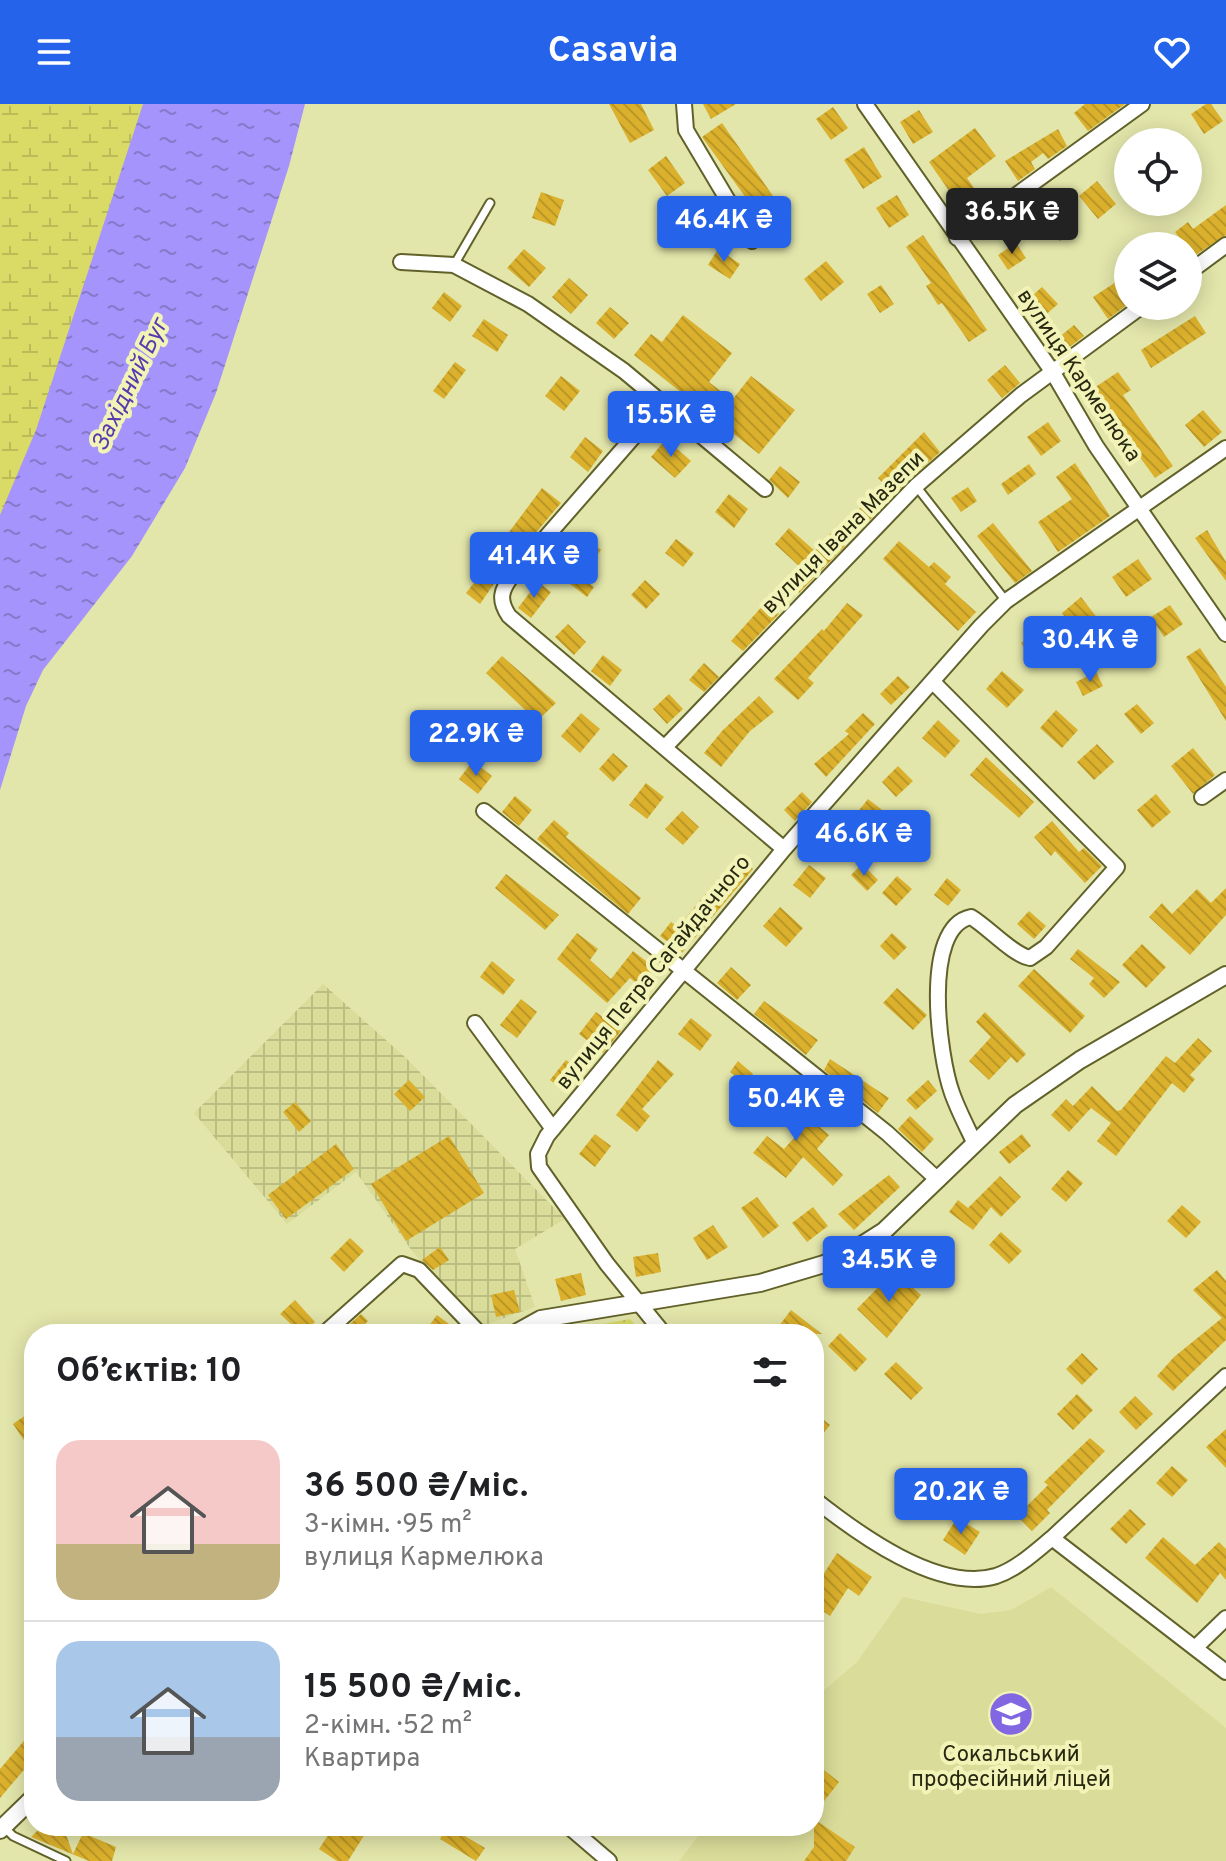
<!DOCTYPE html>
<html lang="uk">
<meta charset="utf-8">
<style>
:root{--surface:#fff;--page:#f6f6f6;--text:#202124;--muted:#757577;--line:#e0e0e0;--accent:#2563eb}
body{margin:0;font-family:Overpass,sans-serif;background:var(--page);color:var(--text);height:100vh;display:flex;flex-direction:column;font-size:30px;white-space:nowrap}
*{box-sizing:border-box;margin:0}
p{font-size:26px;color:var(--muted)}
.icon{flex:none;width:44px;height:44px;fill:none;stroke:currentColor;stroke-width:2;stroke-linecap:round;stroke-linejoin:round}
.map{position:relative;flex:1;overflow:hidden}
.side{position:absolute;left:24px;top:1220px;width:800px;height:512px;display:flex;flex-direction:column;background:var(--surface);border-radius:32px;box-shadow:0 4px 20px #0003}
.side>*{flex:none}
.controls{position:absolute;left:1114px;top:24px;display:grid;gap:16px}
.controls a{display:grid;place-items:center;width:88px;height:88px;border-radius:50%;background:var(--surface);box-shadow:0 4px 20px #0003;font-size:40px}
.price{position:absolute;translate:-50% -68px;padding:0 18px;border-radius:8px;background:var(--accent);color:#fff;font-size:26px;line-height:52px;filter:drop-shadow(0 2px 4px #0008)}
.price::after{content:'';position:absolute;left:50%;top:48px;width:24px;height:18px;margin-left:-12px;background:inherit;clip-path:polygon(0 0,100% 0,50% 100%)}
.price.on{background:#222;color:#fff}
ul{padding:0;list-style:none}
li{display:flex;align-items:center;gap:24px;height:200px;padding:0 32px}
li+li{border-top:2px solid var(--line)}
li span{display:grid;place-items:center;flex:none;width:224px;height:160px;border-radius:24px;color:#555}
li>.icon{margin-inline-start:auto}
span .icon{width:96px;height:96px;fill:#fffc;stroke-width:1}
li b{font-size:34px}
h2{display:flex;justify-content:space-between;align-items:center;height:96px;padding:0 32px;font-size:34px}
header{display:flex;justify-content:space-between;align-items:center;height:104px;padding:0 32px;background:var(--accent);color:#fff;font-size:36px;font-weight:700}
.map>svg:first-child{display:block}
.built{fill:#dadc99}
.industrial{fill:url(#industrial-grid)}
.forest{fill:url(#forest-crowns)}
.wetland{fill:url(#wetland-marsh)}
.water{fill:url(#water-ripples)}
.building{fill:url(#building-back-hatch)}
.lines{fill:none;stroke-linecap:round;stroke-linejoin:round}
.service-casing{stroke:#61612a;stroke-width:11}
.minor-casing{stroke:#61612a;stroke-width:18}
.tertiary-casing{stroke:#61612a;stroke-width:20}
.service{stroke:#fff;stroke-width:7}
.minor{stroke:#fff;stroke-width:14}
.tertiary{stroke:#fff;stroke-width:16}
.labels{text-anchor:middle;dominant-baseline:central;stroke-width:8;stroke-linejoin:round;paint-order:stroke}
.street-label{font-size:22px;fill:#272811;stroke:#f1f3b7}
.poi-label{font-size:22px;fill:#272811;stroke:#f1f3b7}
.water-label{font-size:24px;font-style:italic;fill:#5839ae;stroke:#f1f3b7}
</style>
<header><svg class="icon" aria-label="menu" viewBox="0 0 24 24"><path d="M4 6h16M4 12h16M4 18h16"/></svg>Casavia<svg class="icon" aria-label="heart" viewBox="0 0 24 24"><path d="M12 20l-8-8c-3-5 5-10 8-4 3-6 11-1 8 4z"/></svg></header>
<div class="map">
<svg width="1226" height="1757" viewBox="0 0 1226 1757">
<defs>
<pattern id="industrial-grid" width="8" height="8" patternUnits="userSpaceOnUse" patternTransform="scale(2)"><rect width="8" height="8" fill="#dadc99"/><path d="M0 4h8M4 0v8" fill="none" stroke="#bbbd83"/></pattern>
<pattern id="forest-crowns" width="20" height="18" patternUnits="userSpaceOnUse" patternTransform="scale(2)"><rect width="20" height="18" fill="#dadb67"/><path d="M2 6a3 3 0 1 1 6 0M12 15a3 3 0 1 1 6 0" fill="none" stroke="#bbbc58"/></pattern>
<pattern id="wetland-marsh" width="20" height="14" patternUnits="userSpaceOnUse" patternTransform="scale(2)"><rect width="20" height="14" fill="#dadb67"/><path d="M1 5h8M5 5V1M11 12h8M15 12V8" fill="none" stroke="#bbbc58"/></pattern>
<pattern id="water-ripples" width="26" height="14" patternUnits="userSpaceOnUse" patternTransform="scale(2)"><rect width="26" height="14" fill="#a594fb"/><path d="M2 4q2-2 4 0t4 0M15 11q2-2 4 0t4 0" fill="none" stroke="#8679ca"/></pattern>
<pattern id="building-back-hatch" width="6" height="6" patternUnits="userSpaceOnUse" patternTransform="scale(2)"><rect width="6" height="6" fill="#dab02c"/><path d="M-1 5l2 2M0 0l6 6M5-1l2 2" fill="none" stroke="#bb9726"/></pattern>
</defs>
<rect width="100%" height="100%" fill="#e3e6aa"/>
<path class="built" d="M1051,1483L1226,1624V1757H679L706,1722H814V1595L857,1558L903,1493L981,1510L1011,1506Z"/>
<path class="industrial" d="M323,880L405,953L565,1115L515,1145L535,1203L480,1223L412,1147L356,1068L287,1120L194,1009Z"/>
<path class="forest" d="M630,1215L643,1230H548Z"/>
<path class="wetland" d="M0,0H204L0,491Z"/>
<path class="water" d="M143,0H305L289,62L216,289L185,364L132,452L43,566L26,602L0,686V411L36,326Z"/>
<path class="building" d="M609,0H641L654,26L630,39Z
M703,0H736L711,15Z
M1085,0H1125L1088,27L1074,9Z
M1206,0H1211L1223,17L1204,30L1191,10Z
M833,3L848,24L831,36L816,15Z
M919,6L933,28L913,40L900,18Z
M722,19L778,99L759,112L702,33Z
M975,24L996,52L967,74L986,101L968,114L929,58Z
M1058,25L1067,42L1048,55L1043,49L1031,58L1035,65L1018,77L1005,57Z
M864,43L882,73L863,85L844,56Z
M666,52L685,79L667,92L648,66Z
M1097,77L1116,100L1098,115L1079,92Z
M541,88L564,96L555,122L532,114Z
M897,91L909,111L889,124L876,104Z
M674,98L693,107L688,119L669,110Z
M1226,101V131L1194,152L1175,128L1188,118L1193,125Z
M1062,104L1077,125L1060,137L1045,116Z
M923,131L987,226L969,238L942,199L938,201L926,182L931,179L906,143Z
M1016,139L1026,154L1008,166L998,151Z
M524,145L546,164L529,183L507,164Z
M718,145L740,160L730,175L708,161Z
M826,157L844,178L821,197L804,175Z
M569,174L588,191L571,210L552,193Z
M1116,178L1128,200L1108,215L1093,193Z
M881,181L894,200L880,209L867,190Z
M1042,183L1058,200L1042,214L1026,197Z
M444,188L462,202L450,218L432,204Z
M610,203L629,219L614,235L596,219Z
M683,211L732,249L709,278L732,296L751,272L795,306L759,350L634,251L651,230L662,238Z
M1195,212L1206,229L1151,264L1141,246Z
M484,215L508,231L497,248L472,232Z
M1074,221L1084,232L1067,245L1058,234Z
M455,258L466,266L444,295L433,287Z
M1005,261L1020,279L1002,294L987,276Z
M1118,268L1131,286L1123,291L1173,362L1155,374L1091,286Z
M561,272L580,287L564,307L545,292Z
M1203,306L1222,328L1204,343L1185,321Z
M1048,318L1061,337L1041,352L1027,333Z
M924,328L940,348L894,390L878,374Z
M585,333L603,347L588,368L570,353Z
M666,335L691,357L675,374L651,353Z
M1075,359L1110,412L1058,448L1038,418L1072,395L1056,373Z
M1029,360L1036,370L1008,391L1001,380Z
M780,362L800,378L788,394L769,376Z
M968,383L977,397L961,408L951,394Z
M542,384L561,399L517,451L501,439Z
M729,390L748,405L734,424L715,408Z
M866,397L878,407L863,423L852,413Z
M993,419L1032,467L1015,479L977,432Z
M789,424L815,447L831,429L845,442L799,489L786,478L800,463L775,440Z
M1207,426L1226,458V477L1195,434Z
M584,433L601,446L584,468L567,455Z
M676,435L694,449L683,463L665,449Z
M899,437L929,463L934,458L941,464L951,473L945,480L976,508L958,527L883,455Z
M1138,455L1152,475L1126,493L1112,473Z
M488,461L500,471L480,500L466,489Z
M578,470L594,483L587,493L570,480Z
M645,476L660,490L646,505L631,491Z
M538,478L551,488L531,514L518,504Z
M1081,493L1098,515L1078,530L1062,509Z
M766,498L779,510L743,547L731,537Z
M847,499L863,511L808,574L814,579L798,596L774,575L822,525L824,527Z
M1170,501L1183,520L1164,533L1151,513Z
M568,520L586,538L574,551L555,533Z
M1042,524L1051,537L1031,552L1021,539Z
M1200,544L1226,583V617L1186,553Z
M603,551L622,566L610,582L591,567Z
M502,552L556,599L537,617L486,569Z
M704,559L719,573L704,588L689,576Z
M1002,567L1024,586L1007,604L986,585Z
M1096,568L1103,582L1083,592L1076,578Z
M898,572L910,583L891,601L880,590Z
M669,590L683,605L667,620L653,605Z
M759,592L774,608L750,627L721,663L704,649L722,627Z
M1137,600L1154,619L1141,630L1124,610Z
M1056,606L1078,626L1062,644L1040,624Z
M581,609L600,625L580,649L561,632Z
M863,609L875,620L826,673L814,660L849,630L845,627Z
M938,616L960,637L945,654L922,634Z
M1097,640L1114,658L1094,676L1077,658Z
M1193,644L1215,671L1193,690L1171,662Z
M613,649L628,662L613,678L599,665Z
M986,653L1034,698L1019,714L970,671Z
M473,657L492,672L478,690L459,675Z
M898,662L913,677L896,693L882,678Z
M646,679L664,693L647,715L629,701Z
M802,688L812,698L795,717L784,706Z
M1156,690L1171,708L1152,724L1137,706Z
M515,692L532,706L519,722L502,708Z
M868,695L886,709L871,728L853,714Z
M682,707L699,723L683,741L665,725Z
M554,716L569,729L566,733L641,794L628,810L537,735Z
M1052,717L1079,748L1084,744L1102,762L1085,779L1055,747L1051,752L1034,733Z
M737,753L753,765L682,849L660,832L671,818L678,823Z
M862,760L878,776L867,787L851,771Z
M809,761L826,774L810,794L793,781Z
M506,770L559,811L545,826L495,784Z
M897,772L912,785L896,802L882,789Z
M947,774L961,786L948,802L934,791Z
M1226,784V811L1190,851L1149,813L1162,799L1172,810L1197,785L1211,799Z
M780,803L803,824L786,843L763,822Z
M1029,807L1046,822L1034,835L1017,820Z
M577,829L598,845L590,856L611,875L633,847L655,864L641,883L630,874L607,899L557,855Z
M892,829L907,843L894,856L880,842Z
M1142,840L1166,863L1146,884L1122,861Z
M1078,845L1120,878L1104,894L1089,880L1094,874L1070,855Z
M492,857L515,876L503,891L480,873Z
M731,863L751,881L737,896L717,879Z
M1034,865L1085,912L1070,929L1018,882Z
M897,884L927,911L913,926L883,899Z
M521,895L537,908L517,934L500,921Z
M764,897L818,936L806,951L754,910Z
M596,908L621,927L603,949L579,930Z
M985,908L1026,950L1017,959L1011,953L989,976L969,957L991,933L976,918Z
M691,914L712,931L700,947L678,930Z
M1198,934L1212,947L1190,971L1195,975L1184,989L1172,979L1116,1052L1097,1037L1111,1019L1091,1004L1069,1028L1051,1011L1066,995L1073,1002L1092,982L1117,1007L1121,1006L1166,952L1175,959Z
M830,955L889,994L878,1009L824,966Z
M566,956L582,968L566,988L550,976Z
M658,956L674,970L642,1005L650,1012L637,1028L616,1011Z
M738,957L753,970L745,980L730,968Z
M409,976L425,993L410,1007L394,990Z
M928,976L937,987L916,1006L906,996Z
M773,984L829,1031L817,1045L843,1071L833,1082L803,1053L786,1074L753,1049L767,1032L784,1045L801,1026L763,997Z
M295,998L311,1017L299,1028L283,1008Z
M910,1012L934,1035L922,1048L898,1025Z
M595,1030L611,1042L595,1063L579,1050Z
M1022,1030L1031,1042L1009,1060L999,1048Z
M449,1032L484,1089L406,1137L371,1080Z
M336,1040L354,1065L286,1115L268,1091Z
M1068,1066L1083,1079L1066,1098L1051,1085Z
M889,1071L900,1083L854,1126L838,1110Z
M1000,1072L1021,1093L1001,1113L991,1103L973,1126L949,1108L958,1096L968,1104Z
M757,1093L779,1122L763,1134L741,1104Z
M1182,1101L1201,1118L1186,1134L1167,1117Z
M813,1103L828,1122L807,1138L792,1119Z
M713,1121L728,1143L707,1156L693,1134Z
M1001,1128L1022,1147L1009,1160L989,1141Z
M350,1134L364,1147L344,1168L330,1154Z
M440,1143L449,1156L433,1166L422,1156Z
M658,1149L661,1168L636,1173L633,1153Z
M1217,1166L1226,1177V1236L1173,1287L1157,1272L1174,1253L1222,1214L1193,1186Z
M894,1167L921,1191L887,1234L857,1205Z
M581,1169L586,1191L561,1197L555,1175Z
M514,1186L520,1208L496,1213L491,1191Z
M295,1196L315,1218L302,1230L280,1210Z
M791,1206L822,1230H773Z
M361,1210L368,1217L355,1230H339Z
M437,1211L453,1223L448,1230H423Z
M840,1229L867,1255L855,1268L828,1242Z
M1082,1249L1098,1265L1082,1281L1066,1265Z
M896,1258L923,1284L911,1296L884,1270Z
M1077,1290L1093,1306L1073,1326L1057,1310Z
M1135,1292L1153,1310L1136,1326L1119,1308Z
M814,1308L830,1321L814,1341Z
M26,1311L34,1323V1351L13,1320Z
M1226,1325V1364L1206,1343Z
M1090,1334L1105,1347L1047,1406L1050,1409L1032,1427L1017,1412L1048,1381L1044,1378Z
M1172,1362L1188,1376L1172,1393L1156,1379Z
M1130,1405L1146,1420L1126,1440L1110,1425Z
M957,1414L980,1428L965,1451L943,1436Z
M1163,1433L1195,1461L1219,1438L1226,1445V1476L1220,1469L1197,1499L1145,1454Z
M837,1449L872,1473L859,1492L848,1484L830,1512L814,1501V1485Z
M34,1625V1654L0,1694V1665Z
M814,1658L839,1678L814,1710Z
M814,1715L855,1743L846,1757H804L814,1743Z
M42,1722H63L73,1750L83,1729L116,1743L112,1757H89L31,1733Z
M334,1722H370L348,1757H337L319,1745Z
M448,1722L485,1744L476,1757L440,1735Z"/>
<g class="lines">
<g class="service-casing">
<path id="service" d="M454,161L490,99
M916,382L1006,497
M4,1723L13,1732L66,1757"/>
</g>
<g class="minor-casing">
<path id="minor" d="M684,0L686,26L752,137
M865,0L1052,267L1096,342L1226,530
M957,134L1142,0
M401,158L454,161L528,200L624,267L765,385
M1188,169L1226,141
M664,298L512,472C501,486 498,496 509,512L784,745
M934,579L1117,763L1046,843L1030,854C1013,851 988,823 971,813C921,823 939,953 952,989C958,1006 967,1023 975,1040
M665,643L916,382L1021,291L1142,202
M1202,693L1226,676
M484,707L887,1029L938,1076
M475,919L553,1025
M326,1228L402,1160L419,1166L480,1230
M664,1230L607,1160L539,1063L538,1050L547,1032L784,745L981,522L1006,497L1226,344
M814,1395C857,1429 938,1489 996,1472C1017,1465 1035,1448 1052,1434L1226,1272
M1052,1434L1226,1568
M1196,1543L1226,1514
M568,1722L609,1757"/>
</g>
<g class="tertiary-casing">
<path id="tertiary" d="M514,1230L541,1215L760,1179L824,1160L854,1146L884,1127L1015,1001L1080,956L1226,871
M0,1726L34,1693"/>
</g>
<use href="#service" class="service"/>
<use href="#minor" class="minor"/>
<use href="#tertiary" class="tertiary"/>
</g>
<defs>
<g id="school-disc" transform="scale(2.3)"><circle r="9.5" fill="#8167e2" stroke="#f1f3b7"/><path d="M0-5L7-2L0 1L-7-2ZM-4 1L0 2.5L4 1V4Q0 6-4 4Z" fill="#fff"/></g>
</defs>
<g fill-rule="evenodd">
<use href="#school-disc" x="1011" y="1610"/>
</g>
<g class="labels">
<g class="street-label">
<text transform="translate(1078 272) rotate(56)">вулиця Кармелюка</text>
<text transform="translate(844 429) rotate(-45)">вулиця Івана Мазепи</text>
<text transform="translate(654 869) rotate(-51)">вулиця Петра Сагайдачного</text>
</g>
<g class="poi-label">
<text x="1011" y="1651">Сокальський<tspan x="1011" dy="25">професійний ліцей</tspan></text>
</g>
<g class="water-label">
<text transform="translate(131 281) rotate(-64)">Західний Буг</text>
</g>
</g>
</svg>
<div class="controls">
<a><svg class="icon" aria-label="locate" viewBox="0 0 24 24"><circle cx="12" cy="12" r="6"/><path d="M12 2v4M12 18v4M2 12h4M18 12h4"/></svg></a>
<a><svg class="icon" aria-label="layers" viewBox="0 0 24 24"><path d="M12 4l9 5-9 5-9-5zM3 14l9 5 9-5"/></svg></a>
</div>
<b class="price on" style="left:1012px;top:152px">36.5K ₴</b>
<b class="price" style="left:724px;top:160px">46.4K ₴</b>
<b class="price" style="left:671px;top:355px">15.5K ₴</b>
<b class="price" style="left:534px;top:496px">41.4K ₴</b>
<b class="price" style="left:1090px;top:580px">30.4K ₴</b>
<b class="price" style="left:476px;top:674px">22.9K ₴</b>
<b class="price" style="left:864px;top:774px">46.6K ₴</b>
<b class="price" style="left:796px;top:1039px">50.4K ₴</b>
<b class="price" style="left:889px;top:1200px">34.5K ₴</b>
<b class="price" style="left:961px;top:1432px">20.2K ₴</b>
<section class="side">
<h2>Об’єктів: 10<svg class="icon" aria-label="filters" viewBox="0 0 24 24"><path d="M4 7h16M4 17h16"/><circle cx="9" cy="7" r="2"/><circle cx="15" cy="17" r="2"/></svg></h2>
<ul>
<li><span style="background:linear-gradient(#f6c9c9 65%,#c2b280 0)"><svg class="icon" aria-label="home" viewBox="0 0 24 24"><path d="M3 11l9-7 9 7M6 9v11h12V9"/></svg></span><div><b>36 500 ₴/міс.</b><p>3-кімн. · 95 m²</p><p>вулиця Кармелюка</p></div></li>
<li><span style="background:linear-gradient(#a9c7e8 60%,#9aa5b1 0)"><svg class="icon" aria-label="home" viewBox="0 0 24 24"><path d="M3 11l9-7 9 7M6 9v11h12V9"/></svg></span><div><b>15 500 ₴/міс.</b><p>2-кімн. · 52 m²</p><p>Квартира</p></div></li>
</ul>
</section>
</div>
